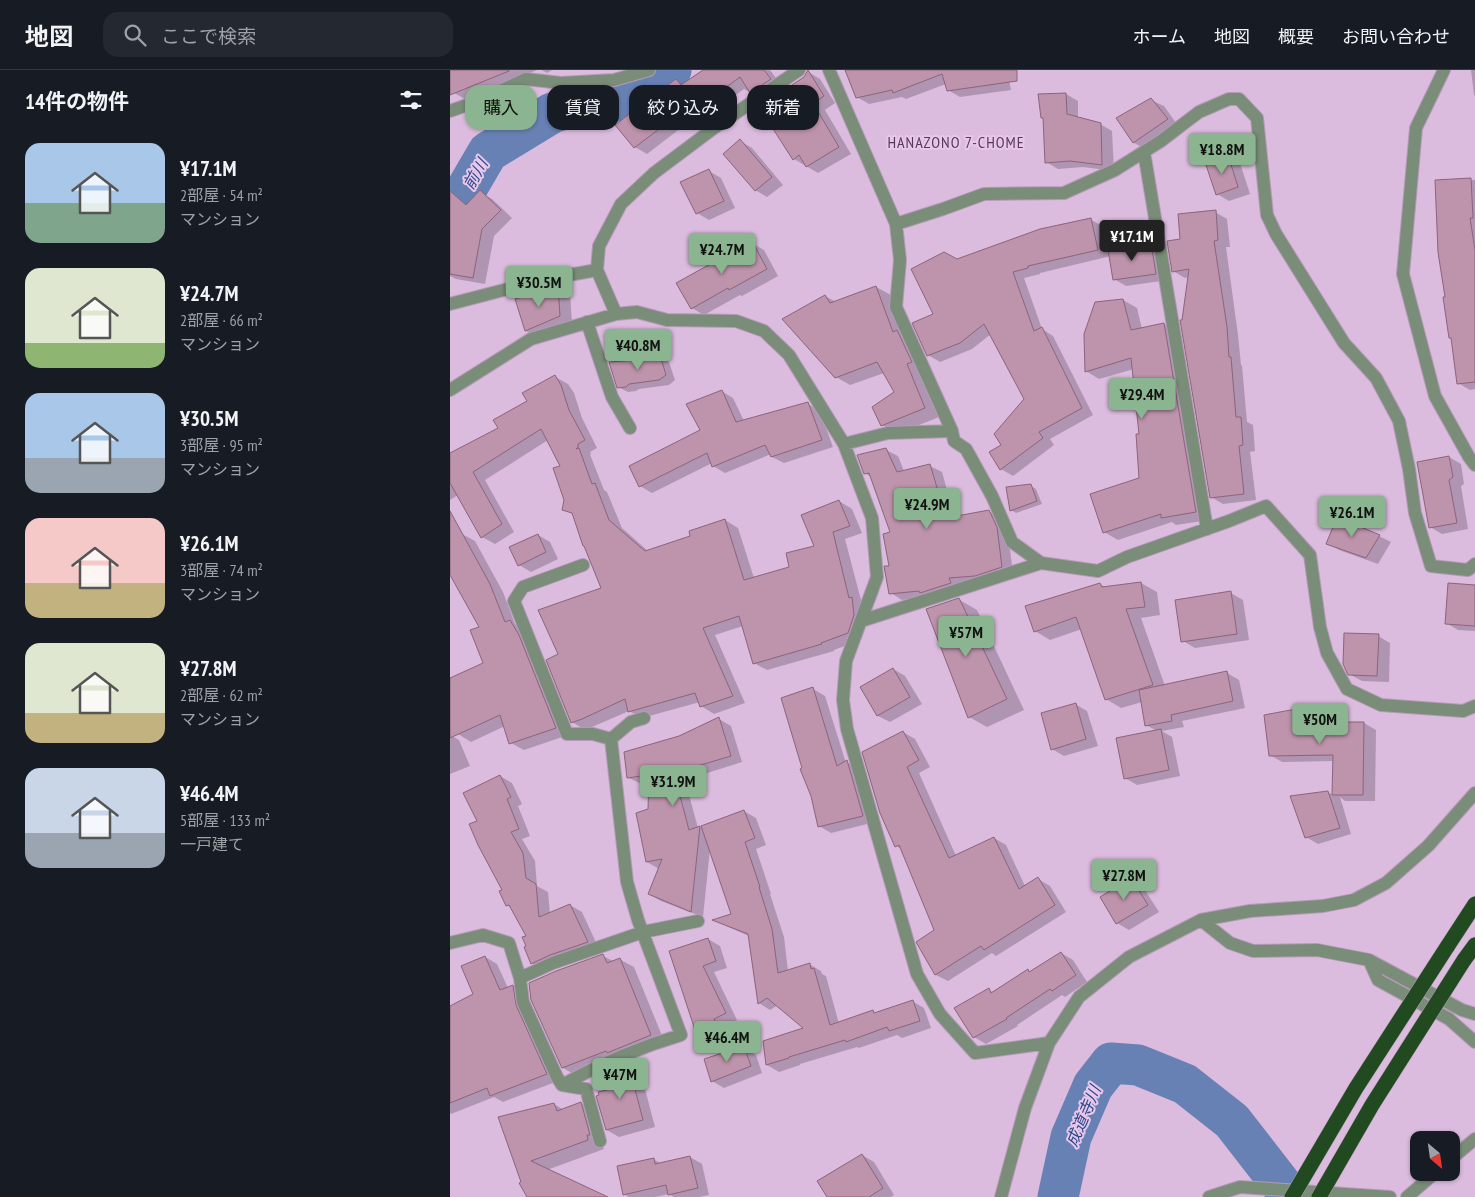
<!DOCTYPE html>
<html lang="ja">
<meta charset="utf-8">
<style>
:root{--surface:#171b24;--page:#242831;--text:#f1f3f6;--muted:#9ea1a6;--line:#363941;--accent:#8bb590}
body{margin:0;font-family:"PT Sans Narrow","Noto Sans JP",sans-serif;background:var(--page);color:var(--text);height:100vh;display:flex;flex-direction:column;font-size:19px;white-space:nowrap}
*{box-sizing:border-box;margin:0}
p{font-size:16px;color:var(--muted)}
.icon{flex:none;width:28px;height:28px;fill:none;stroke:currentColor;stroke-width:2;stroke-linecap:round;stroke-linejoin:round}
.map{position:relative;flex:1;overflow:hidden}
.details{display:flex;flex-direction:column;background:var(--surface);width:450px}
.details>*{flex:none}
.hud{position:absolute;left:15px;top:15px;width:475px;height:45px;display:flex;gap:10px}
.needle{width:32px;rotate:151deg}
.buttons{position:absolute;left:960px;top:1061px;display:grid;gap:10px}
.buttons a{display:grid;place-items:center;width:50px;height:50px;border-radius:10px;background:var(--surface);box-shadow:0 1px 4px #0004;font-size:25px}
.price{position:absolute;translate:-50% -42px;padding:0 11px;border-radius:5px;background:var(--accent);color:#111;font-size:16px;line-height:32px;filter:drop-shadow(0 1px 2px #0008)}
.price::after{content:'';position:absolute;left:50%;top:30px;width:15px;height:11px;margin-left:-8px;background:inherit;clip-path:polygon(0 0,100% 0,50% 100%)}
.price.selected{background:#222;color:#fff}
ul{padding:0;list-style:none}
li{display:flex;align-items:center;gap:15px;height:125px;padding:0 25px}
li span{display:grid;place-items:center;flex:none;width:140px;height:100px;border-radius:15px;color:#555}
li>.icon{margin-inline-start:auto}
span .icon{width:60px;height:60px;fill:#fffc;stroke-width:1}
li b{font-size:21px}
h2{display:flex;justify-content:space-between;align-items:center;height:60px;padding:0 25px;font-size:21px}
.chip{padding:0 18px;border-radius:15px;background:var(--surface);box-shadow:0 1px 4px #0004;font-size:18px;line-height:45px}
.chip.selected{background:var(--accent);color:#111}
header{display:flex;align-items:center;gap:30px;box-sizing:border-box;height:70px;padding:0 25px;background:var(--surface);border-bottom:1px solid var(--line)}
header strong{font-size:24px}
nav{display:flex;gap:28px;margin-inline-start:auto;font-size:18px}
.search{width:350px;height:45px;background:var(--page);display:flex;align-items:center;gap:12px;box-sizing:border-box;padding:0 18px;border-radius:15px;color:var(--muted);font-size:19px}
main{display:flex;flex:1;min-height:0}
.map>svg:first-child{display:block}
.shadow{fill:#0003}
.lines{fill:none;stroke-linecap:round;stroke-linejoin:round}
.river{stroke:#6781b4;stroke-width:41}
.building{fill:#be93ac;stroke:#8c647c}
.street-casing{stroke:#b59ab8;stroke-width:14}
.highway-casing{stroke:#b59ab8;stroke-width:16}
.street{stroke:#7a8d78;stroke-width:12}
.highway{stroke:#214a20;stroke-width:15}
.highway-bridge-casing{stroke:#b59ab8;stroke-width:16;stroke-linecap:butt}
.highway-bridge{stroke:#214a20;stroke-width:15}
.labels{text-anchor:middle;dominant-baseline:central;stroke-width:4;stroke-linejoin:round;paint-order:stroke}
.neighbourhood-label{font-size:16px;letter-spacing:1px;fill:#553a58;stroke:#e8c7eb}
.water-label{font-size:16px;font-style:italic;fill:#2b498a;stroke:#e8c7eb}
</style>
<header>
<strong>地図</strong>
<div class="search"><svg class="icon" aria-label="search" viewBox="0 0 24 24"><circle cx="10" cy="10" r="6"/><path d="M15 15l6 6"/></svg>ここで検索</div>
<nav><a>ホーム</a><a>地図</a><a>概要</a><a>お問い合わせ</a></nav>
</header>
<main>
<section class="details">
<h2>14件の物件<svg class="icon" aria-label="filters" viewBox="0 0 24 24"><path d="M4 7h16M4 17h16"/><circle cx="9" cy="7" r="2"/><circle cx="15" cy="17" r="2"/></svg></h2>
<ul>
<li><span style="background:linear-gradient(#a9c7e8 60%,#7fa58c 0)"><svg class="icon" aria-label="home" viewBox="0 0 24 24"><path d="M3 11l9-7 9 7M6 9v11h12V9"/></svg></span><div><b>¥17.1M</b><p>2部屋 · 54 m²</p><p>マンション</p></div></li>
<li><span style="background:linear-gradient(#dfe7d0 75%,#8fb573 0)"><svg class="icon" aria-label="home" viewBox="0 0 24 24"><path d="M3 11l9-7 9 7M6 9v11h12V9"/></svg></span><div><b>¥24.7M</b><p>2部屋 · 66 m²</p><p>マンション</p></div></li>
<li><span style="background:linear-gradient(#a9c7e8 65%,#9aa5b1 0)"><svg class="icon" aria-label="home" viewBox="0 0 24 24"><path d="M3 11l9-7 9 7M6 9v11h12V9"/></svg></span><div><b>¥30.5M</b><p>3部屋 · 95 m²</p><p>マンション</p></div></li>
<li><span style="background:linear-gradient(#f6c9c9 65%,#c2b280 0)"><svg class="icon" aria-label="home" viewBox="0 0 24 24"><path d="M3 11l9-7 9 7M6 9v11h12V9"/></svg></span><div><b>¥26.1M</b><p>3部屋 · 74 m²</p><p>マンション</p></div></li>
<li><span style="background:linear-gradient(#dfe7d0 70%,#c2b280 0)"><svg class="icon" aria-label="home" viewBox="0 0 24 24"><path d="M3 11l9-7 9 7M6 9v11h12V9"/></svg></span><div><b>¥27.8M</b><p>2部屋 · 62 m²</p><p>マンション</p></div></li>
<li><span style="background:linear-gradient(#c9d6e8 65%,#9aa5b1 0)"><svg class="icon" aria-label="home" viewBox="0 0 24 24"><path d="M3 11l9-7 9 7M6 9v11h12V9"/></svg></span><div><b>¥46.4M</b><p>5部屋 · 133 m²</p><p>一戸建て</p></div></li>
</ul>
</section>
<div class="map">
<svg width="1025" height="1127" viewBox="0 0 1025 1127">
<rect width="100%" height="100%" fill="#dbbbde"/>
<path class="shadow" d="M0,0H87L15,29L4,23L0,25Z
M92,0H102L97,3Z
M254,0H320L332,16L313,29L294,19L268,38L262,34L248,45L240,40L244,48L197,84L185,77L226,10L234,15Z
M396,0H557L561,20L510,27L498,20L496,14L456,29L452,27L419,34L407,27Z
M1021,0H1025V26L1024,25Z
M358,2L370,9L385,33L375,40L401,84L368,103L344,89L354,8Z
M616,24L628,31V48L650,54L662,61L664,101L633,97L608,99L596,92Z
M701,30L714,36L729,57L696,79L684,73Z
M290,71L302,78L333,115L317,127L305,120Z
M778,86L790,93L800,124L779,131L767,124Z
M259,101L271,108L285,138L259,150L247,143Z
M1025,110V319L1020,320L1008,313L996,228L986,111Z
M0,118L18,135L30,122L42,129L62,148L44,166L35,214L6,209L0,206Z
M765,142L777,149L780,177H776L788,265L791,295L792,296L797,352L803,355L805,381L800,382L806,430L773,434L761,427L733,251L739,207L735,208L723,201L732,170Z
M640,149L652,156L658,181L701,175L713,182L718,210L676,216L664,209L661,186L590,203V204L574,208L592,259L603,266L643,345L600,369L604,375L563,406L551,399L553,375L576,329L541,264L522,279L490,292L478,285L485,244L507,191Z
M302,173L314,180L328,206L292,226L290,225L254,245L242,238Z
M108,217L120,224L122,252L88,268L76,261L66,230Z
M426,217L441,225L455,265L489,347L447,364L432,355L446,322L434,303L400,315L386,307L375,226L386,232Z
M673,230L687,238L692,259L714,254L728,262L759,450L726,455L722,452L668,470L654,462L690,409V365L684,299L649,309L636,301Z
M210,287L219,292L225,310L219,315L189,319L186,321L178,322L168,317Z
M105,307L118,314L124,323L132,348L147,378L140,382L141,384L140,385L141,387L154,420L157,422L172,458L198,481L242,467L275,450L288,458L304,508L341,498L365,477L389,431L402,439L412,463L395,469L417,553L411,570L384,580V581L317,600L304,593L293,556L265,565L295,633L264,644L251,636L250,632L192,648L179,641L135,660L122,652L110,585L153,518L124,445L113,439L116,430L112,396L98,370L35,410L64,462L45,474L32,467L8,425L0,430V384L49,359Z
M271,321L283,328L294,351L358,334L370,341L383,377L334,393L322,387L321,384L275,403L263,396L262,393L202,423L190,416L251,361Z
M436,380L448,386L454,401L480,396L492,402L505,448L539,441L551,448L558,464L563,503L480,527L452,530L441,523L442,463L421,407L415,403Z
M999,387L1011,394L1014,414L1011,416L1018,459L992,464L980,457Z
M581,416L586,419L592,434L566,443L561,440Z
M12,464L25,471L53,522L65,554L73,559L118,665L74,680L61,673L55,656L21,672L8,664L0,646V618L34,594L31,558L0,503V471Z
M88,465L100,472L108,489L81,502L69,495Z
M929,466L941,472L928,494L889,480L877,473Z
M691,513L707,522L710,545L691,548L715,616L777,603L789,610L795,638L732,651L734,657L712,661L722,667L730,706L687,715L675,708L707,661L696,655L692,632L671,638L656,629L632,559L600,570L585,561L650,514L656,518Z
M1025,516V561L1008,560L996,553Z
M781,523L793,530L799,570L745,578L733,571Z
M508,529L527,540L574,640L537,657L519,647Z
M928,566L940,573L939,612L912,611L899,604Z
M443,599L455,606L472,634L440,652L428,646L412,617Z
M363,619L375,626L396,693L397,692L409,699L425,752L381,763L369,756Z
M625,634L637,641L648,676L614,686L602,679Z
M862,638L874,645L875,653H914L926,660L925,731H895L890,727L901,764L868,774L856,767L878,722L883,725L884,691L832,692L820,685Z
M269,649L281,656L292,692L235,710L248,758L250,757L253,759L294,741L306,748L316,775L306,779L321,824H320L334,867L338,901L359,894L371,901L372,904L376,906L389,954L423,942L426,943L462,931L474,938L481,958L452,968L447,965L409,978L407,977L350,994V995L329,1002L317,995L314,971L356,958L328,935L320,940L309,933L299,866L276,856L265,850L283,844L260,779L253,847L211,831L199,824L209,799L197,792L200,713L191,714L179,708L230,667Z
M453,662L465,669L480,697L469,703L506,786L544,768L556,775L575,816L588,809L600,816L616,842L546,886L542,883L498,911L486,905L468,872L486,861L453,780L446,776Z
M0,665L9,670L20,696L0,704Z
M50,706L62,713L72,734L68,736L80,766L72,769L85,791L87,816L98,822L100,844L120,835L132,842L149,879L94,900L82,893L77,876L78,866L63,839L57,835L53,820L28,752Z
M681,810L693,817L709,842L679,860L667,853Z
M258,869L270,876L277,898L264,902L287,950L276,956L279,964L260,975L249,968L221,882Z
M611,883L623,890L637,912L615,927L612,925L567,955L568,956L536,974L524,967L539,920L544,923L578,901L580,902Z
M153,886L163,891L169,889L184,897L215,973L127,1006L113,998Z
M35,887L47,894L58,918L63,916L74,923L108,1011L53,1032L44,1027L1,1044L0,1043V937L25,925Z
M294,978L306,985L312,1003L274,1018L262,1011Z
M178,993L190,1000L205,1057L169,1067L157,1060L167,1018Z
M131,1033L147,1043L156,1074L152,1075L154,1079L97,1100L147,1127H79L49,1048L104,1034L114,1040Z
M412,1085L424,1092L444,1125L441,1127H378Z
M240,1087L252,1094L259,1125L249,1127H224L219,1124L205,1127H179L174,1124L203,1089L212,1094Z"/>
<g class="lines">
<path class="river" d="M0,147L38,82L102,43L125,36L176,30L221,0
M608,1127L621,1067L643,1016L661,993L688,995L735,1014L782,1051L841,1127"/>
</g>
<path class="building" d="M0,0H59V1L0,25Z
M253,0H314L321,9L300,23L290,7L256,32L252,27L235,39L232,35L230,36L233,41L184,78L165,55L226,9L231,15Z
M358,0L374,26L363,33L389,77L356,97L349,85L343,90L309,37L354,7Z
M395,0H567V11L497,21L492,4L443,23L442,20L406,28Z
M616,23L617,44L651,53L652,95L620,91L595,93L593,48H591L588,24Z
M701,28L718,49L683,73L666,48Z
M290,69L322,107L305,121L273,84Z
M778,85L788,117L766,125L755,92Z
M259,99L274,131L246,144L230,112Z
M1021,108L1023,148H1020L1025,180V312L1007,314L1001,268H999L993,227H995L988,182L985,110Z
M30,120L51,140L32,159L23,208L0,204V121L16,135Z
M766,140L768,170L764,171L777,257L779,287H781L786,347H791L793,375L789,376L794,424L760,428L730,250H732L739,199L722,202L717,171L730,169L728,144Z
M641,148L648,180L578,196V198L563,202L584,261L592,257L632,338L589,362L593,368L550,400L539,382L551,375L544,364L574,329L534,254L510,273L477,286L462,253L483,244L461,199L494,182L507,189L590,159Z
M302,171L317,199L279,220L278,218L241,239L226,213Z
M701,173L706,204L663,210L658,180Z
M108,216L110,246L75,261L65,229Z
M426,216L443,262L447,260L462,292L457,294L475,338L431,356L422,337L444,322L427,292L385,308L332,249L375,225L380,233Z
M673,229L681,260L714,253L746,442L711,448V444L653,463L640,424L689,408L686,364H689L681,288L635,302L634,264L645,232Z
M210,285L216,305L209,310L179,314L176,317L167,318L159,292L185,290L184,288Z
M105,305L111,315L119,340L135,370L128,374V377L126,379L129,378L142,414L145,413L159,450L195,481L240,466L239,461L275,449L294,510L339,497L336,483L364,476L351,445L389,430L400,456L383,462L399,528L402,527L404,545L398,563L371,573L372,574L303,594L289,546L253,558L283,626L250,637L245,623L178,642L175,629L132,649L121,653L96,590L108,584L88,540L151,518L134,476H133L122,443L112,440L114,430L103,398L110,396L91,359L23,402L52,454L31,468L0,413V383L48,358L43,350L77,331L72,323Z
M272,320L286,352L358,332L372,370L321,387L315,375L262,397L257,383L189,417L179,396L250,360L236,334Z
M436,378L447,402L480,394L496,448L539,440L547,457L552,497L525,506L499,508L501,513L470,523L469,521L439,524L434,496H439L433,464L440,462L419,403L414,404L407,385Z
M999,386L1003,407L999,410L1007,453L979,458L967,392Z
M581,414L587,431L560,441L556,417Z
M0,441L40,514L55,552L60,550L69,565L106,658L59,674L50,645L0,668V608L33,593L20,560L29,557L0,505Z
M887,447L930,465L916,488L876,474Z
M88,464L96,482L68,496L59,477Z
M691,512L695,537L676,539L703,615L655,630L626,547L584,562L575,536L650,513L652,517Z
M998,513L1025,515V556L995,554Z
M781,521L787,564L731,572L725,530Z
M509,528L557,629L518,648L476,539Z
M894,563L929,564L927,606L898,605L893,594Z
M443,598L460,627L427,646L410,617Z
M777,601L783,631L721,645L722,651L695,656L689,620Z
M363,617L387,696L397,690L413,746L368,757L361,726L350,699L352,698L331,628Z
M626,633L636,669L601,680L591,643Z
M862,636L864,652H914L913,725H882L883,685L819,686L814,645Z
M269,647L281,686L224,703L239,760L250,756L241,842L198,824L212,789L196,792L186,743L198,739L199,705L177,708L174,682L229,666Z
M711,659L719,700L674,709L666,668Z
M453,661L469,690L457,697L499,788L544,767L569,819L588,807L605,835L534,880L531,876L485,905L466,872L484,860L449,775L445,777L430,743L412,682Z
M50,705L61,727L57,729L69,759L61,762L73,783L76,808L86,814L89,847L120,834L138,872L100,885L81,894L74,877L76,876L72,867L76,866L59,835L56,836L49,821L52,820L28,775L19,754L27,751L13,723Z
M878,721L890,758L855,768L840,726Z
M294,740L305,768L295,772L310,817H309L322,859L328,903L360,893L361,899L364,898L380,955L423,940L424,943L463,930L470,951L439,961L437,957L396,972L395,970L339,987V988L316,995L313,971L353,958L317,928L308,934L298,864L262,850L281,844L251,756Z
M681,808L698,835L666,854L650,827Z
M258,868L266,891L253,896L276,943L264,949L268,957L248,969L219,881Z
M611,882L626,905L602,921L600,919L556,948L557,949L523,968L504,938L539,918L541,923L578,899L579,902Z
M153,884L157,893L170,888L201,965L157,983L156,981L112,998L81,930L79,913L106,901Z
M35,886L50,920L63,915L66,935L97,1004L40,1026L37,1018L0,1033V936L23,924L11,896Z
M294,976L301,996L261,1012L254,989Z
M178,992L193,1050L156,1060L146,1026L149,1025L148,1022L166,1018L161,999Z
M131,1032L140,1065H137L138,1070L81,1091L158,1127H77L69,1113L71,1112L48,1047L104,1033L107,1041Z
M412,1084L433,1118L419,1127H377L367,1111Z
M240,1086L248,1118L218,1125L216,1115L173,1125L167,1096L204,1088L205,1094Z"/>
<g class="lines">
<g class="street-casing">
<path id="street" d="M379,0L446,154L493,139L534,124L614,123L665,100L711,71L749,42L779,29H789L807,48L817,145L826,164L894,273L926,308L949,351L959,399L965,443L981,496L1018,500L1025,494
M994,0L966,58L953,204L985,326L1019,387L1025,395
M0,41L31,30L76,9L111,13L164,10L199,0
M694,82L757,459
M446,154L450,190L446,237L502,361
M0,234L96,209L147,200
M166,244L147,200L149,176L171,134L204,103L264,58L349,0
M137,252L162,327L180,358
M0,320L81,269L166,244L187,242L217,250L286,251L314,261L339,285L394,374L422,448L427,507L396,591L393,630L397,659L467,904L490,944L525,983L599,973
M394,374L438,363L502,361L504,371L516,379L542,426L562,472L591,493L648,501L677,487L779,451L816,436L860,485L870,557L877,583L897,619L931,635L1013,641L1025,636
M133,495L73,517L64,531L117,664H143L161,669
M411,551L591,493
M161,669L181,652L194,648
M751,850L780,873L803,881L867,880L919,890L1012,940L1025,944
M0,873L33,865L59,873L70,908L73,932L107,1007L112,1015L136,1019L150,1071
M919,890L928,910L999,949L1025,972
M70,908L103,893L193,862L248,851
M112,1015C152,993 187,978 231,965L188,850L177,812L161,669
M1001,1089L1025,1069
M551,1127L575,1038L599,973L629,927L679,887L751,850L800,841L873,836L904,830L936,813L978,776L1025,723
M759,1127L790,1117L940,1127
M957,1127L986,1102"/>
</g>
<g class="highway-casing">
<path id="highway" d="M997,877L1025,834
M1014,890L1025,875"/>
</g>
<use href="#street" class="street"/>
<use href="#highway" class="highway"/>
<g class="highway-bridge-casing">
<path id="highway-bridge" d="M842,1127L906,1018L997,877
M869,1127L922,1035L1014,890"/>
</g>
<use href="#highway-bridge" class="highway-bridge"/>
</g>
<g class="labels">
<g class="neighbourhood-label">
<text x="506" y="72">HANAZONO 7-CHOME</text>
</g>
<g class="water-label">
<text transform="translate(25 104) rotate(-60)">前川</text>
<text transform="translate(633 1046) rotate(-67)">成道寺川</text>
</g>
</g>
</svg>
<div class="buttons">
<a><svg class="needle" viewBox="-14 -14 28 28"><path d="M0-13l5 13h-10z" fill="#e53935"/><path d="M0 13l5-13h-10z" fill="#9ea1a6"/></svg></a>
</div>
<b class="price" style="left:772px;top:105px">¥18.8M</b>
<b class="price selected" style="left:682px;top:192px">¥17.1M</b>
<b class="price" style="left:272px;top:205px">¥24.7M</b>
<b class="price" style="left:89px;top:238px">¥30.5M</b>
<b class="price" style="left:188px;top:301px">¥40.8M</b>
<b class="price" style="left:692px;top:350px">¥29.4M</b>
<b class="price" style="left:477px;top:460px">¥24.9M</b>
<b class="price" style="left:902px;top:468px">¥26.1M</b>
<b class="price" style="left:516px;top:588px">¥57M</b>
<b class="price" style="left:870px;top:675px">¥50M</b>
<b class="price" style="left:223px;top:737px">¥31.9M</b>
<b class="price" style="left:674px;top:831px">¥27.8M</b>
<b class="price" style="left:277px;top:993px">¥46.4M</b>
<b class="price" style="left:170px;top:1030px">¥47M</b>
<div class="hud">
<a class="chip selected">購入</a>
<a class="chip">賃貸</a>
<a class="chip">絞り込み</a>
<a class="chip">新着</a>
</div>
</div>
</main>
